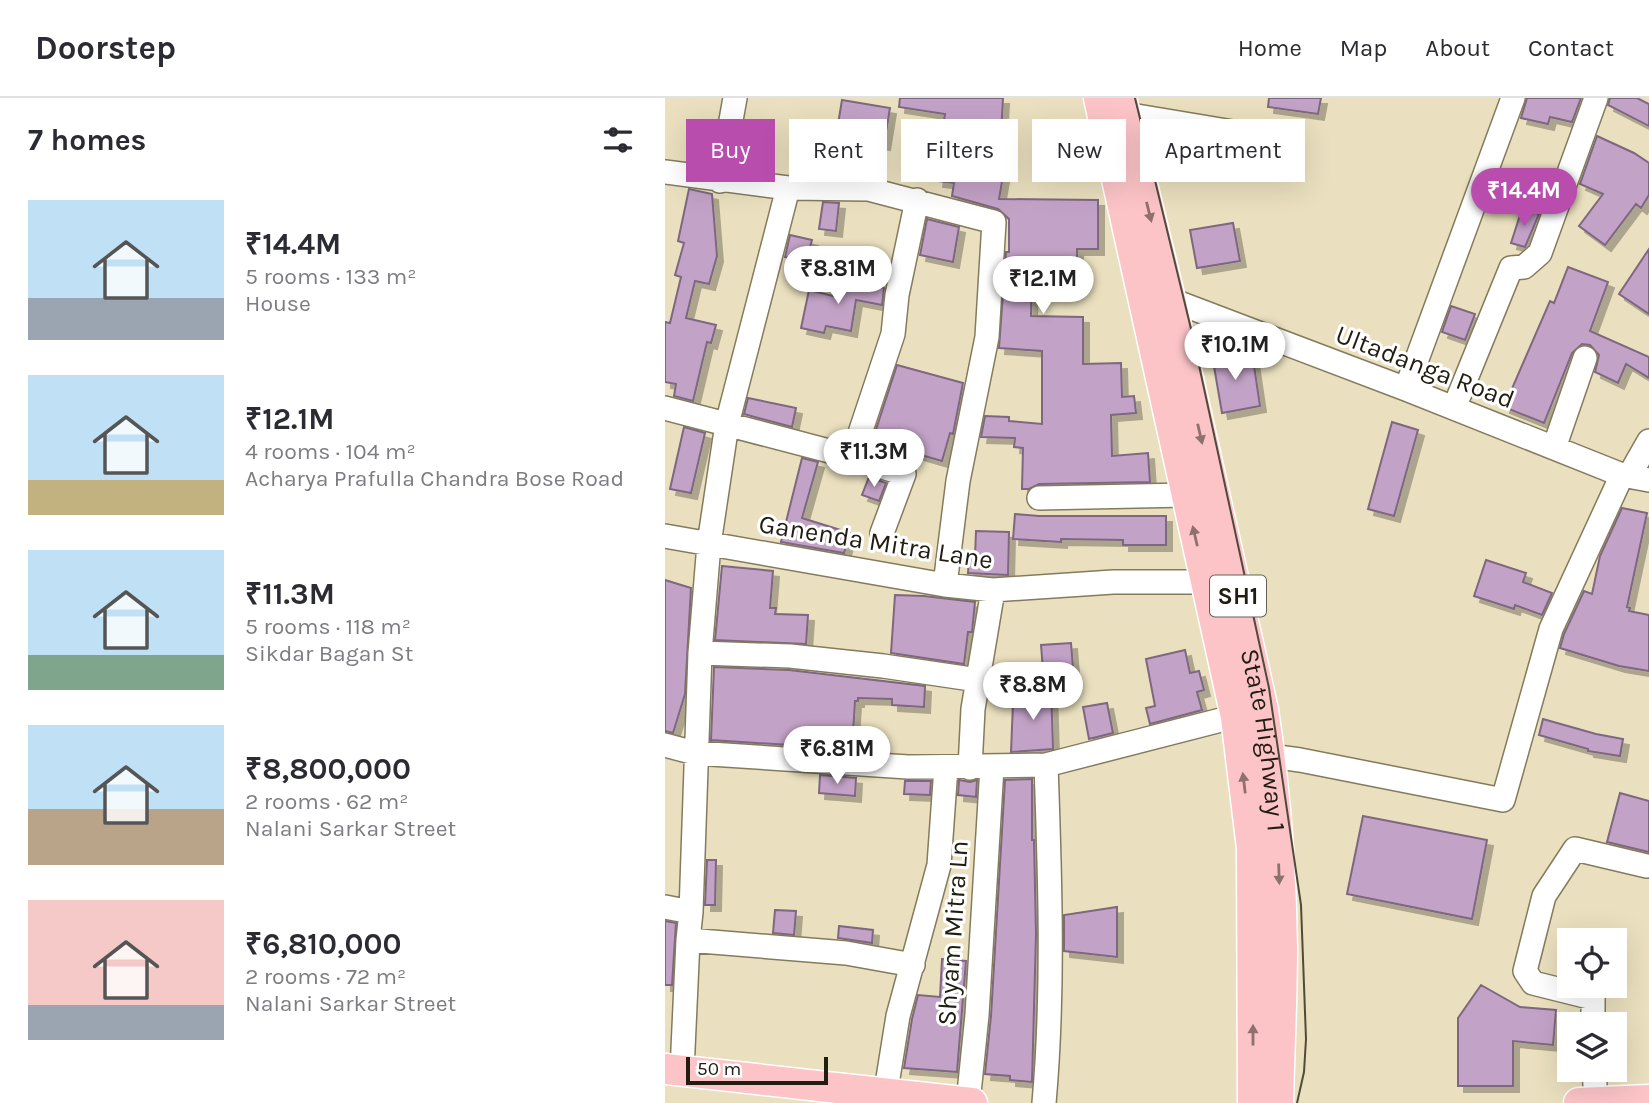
<!DOCTYPE html>
<meta charset="utf-8">
<style>
:root{--surface:#fff;--page:#f7f7f7;--text:#2b2b33;--muted:#7c7c81;--line:#e1e1e2;--accent:#b84dae}
body{margin:0;font-family:Karla,sans-serif;background:var(--page);color:var(--text);height:100vh;display:flex;flex-direction:column;font-size:26px;white-space:nowrap}
*{box-sizing:border-box;margin:0}
p{font-size:23px;color:var(--muted)}
.icon{flex:none;width:38px;height:38px;fill:none;stroke:currentColor;stroke-width:2;stroke-linecap:round;stroke-linejoin:round}
.map{position:relative;flex:1;overflow:hidden}
.panel{display:flex;flex-direction:column;background:var(--surface);width:665px}
.panel>*{flex:none}
.hud{position:absolute;left:21px;top:21px;width:665px;height:63px;display:flex;gap:14px}
.buttons{position:absolute;left:892px;top:830px;display:grid;gap:14px}
.buttons a{display:grid;place-items:center;width:70px;height:70px;border-radius:0px;background:var(--surface);box-shadow:0 7px 28px #0002;font-size:35px}
.scale{position:absolute;left:21px;bottom:18px;width:142px;box-sizing:border-box;padding-left:7px;border:4px solid #211d11;border-top:0;font-size:19px;line-height:24px;white-space:nowrap;color:#211d11;-webkit-text-stroke:5px #fff;paint-order:stroke}
.price{position:absolute;translate:-50% -60px;padding:0 16px;border-radius:24px;background:#fff;color:#222;font-size:23px;line-height:46px;filter:drop-shadow(0 2px 4px #0008)}
.price::after{content:'';position:absolute;left:50%;top:42px;width:21px;height:16px;margin-left:-10px;background:inherit;clip-path:polygon(0 0,100% 0,50% 100%)}
.price.selected{background:var(--accent);color:#fff}
ul{padding:0;list-style:none}
li{display:flex;align-items:center;gap:21px;height:175px;padding:0 28px}
li span{display:grid;place-items:center;flex:none;width:196px;height:140px;border-radius:0px;color:#555}
li>.icon{margin-inline-start:auto}
span .icon{width:84px;height:84px;fill:#fffc;stroke-width:1}
li b{font-size:30px}
h2{display:flex;justify-content:space-between;align-items:center;height:84px;padding:0 28px;font-size:30px}
.tag{padding:0 24px;border-radius:0px;background:var(--surface);box-shadow:0 7px 28px #0002;font-size:24px;line-height:63px}
.tag.selected{background:var(--accent);color:#fff}
header{display:flex;align-items:center;gap:42px;box-sizing:border-box;height:98px;padding:0 35px;background:var(--surface);border-bottom:2px solid var(--line)}
header strong{font-size:33px}
nav{display:flex;gap:38px;margin-inline-start:auto;font-size:24px}
main{display:flex;flex:1;min-height:0}
.map>svg:first-child{display:block}
.building{fill:#c3a2c7;stroke:#7d6780;stroke-width:2;filter:url(#shadow)}
.lines{fill:none;stroke-linecap:round;stroke-linejoin:round}
.minor-casing{stroke:#847b5d;stroke-width:26}
.major-casing{stroke:#fff;stroke-width:33}
.minor{stroke:#fff;stroke-width:23}
.major{stroke:#fcc4c7;stroke-width:30}
.tram{stroke:#504a3a;stroke-width:2}
.oneway{fill:#8e706c}
.labels{text-anchor:middle;dominant-baseline:central;stroke-width:6;stroke-linejoin:round;paint-order:stroke}
.shield{fill:#fff;stroke:#646158;stroke-width:2}
.shield-label{font-size:24px;font-weight:bold;fill:#211d11}
.street-label{font-size:26px;fill:#211d11;stroke:#fff}
</style>
<header>
<strong>Doorstep</strong>
<nav><a>Home</a><a>Map</a><a>About</a><a>Contact</a></nav>
</header>
<main>
<section class="panel">
<h2>7 homes<svg class="icon" aria-label="filters" viewBox="0 0 24 24"><path d="M4 7h16M4 17h16"/><circle cx="9" cy="7" r="2"/><circle cx="15" cy="17" r="2"/></svg></h2>
<ul>
<li><span style="background:linear-gradient(#bfe0f5 70%,#9aa5b1 0)"><svg class="icon" aria-label="home" viewBox="0 0 24 24"><path d="M3 11l9-7 9 7M6 9v11h12V9"/></svg></span><div><b>₹14.4M</b><p>5 rooms · 133 m²</p><p>House</p></div></li>
<li><span style="background:linear-gradient(#bfe0f5 75%,#c2b280 0)"><svg class="icon" aria-label="home" viewBox="0 0 24 24"><path d="M3 11l9-7 9 7M6 9v11h12V9"/></svg></span><div><b>₹12.1M</b><p>4 rooms · 104 m²</p><p>Acharya Prafulla Chandra Bose Road</p></div></li>
<li><span style="background:linear-gradient(#bfe0f5 75%,#7fa58c 0)"><svg class="icon" aria-label="home" viewBox="0 0 24 24"><path d="M3 11l9-7 9 7M6 9v11h12V9"/></svg></span><div><b>₹11.3M</b><p>5 rooms · 118 m²</p><p>Sikdar Bagan St</p></div></li>
<li><span style="background:linear-gradient(#bfe0f5 60%,#b9a48a 0)"><svg class="icon" aria-label="home" viewBox="0 0 24 24"><path d="M3 11l9-7 9 7M6 9v11h12V9"/></svg></span><div><b>₹8,800,000</b><p>2 rooms · 62 m²</p><p>Nalani Sarkar Street</p></div></li>
<li><span style="background:linear-gradient(#f6c9c9 75%,#9aa5b1 0)"><svg class="icon" aria-label="home" viewBox="0 0 24 24"><path d="M3 11l9-7 9 7M6 9v11h12V9"/></svg></span><div><b>₹6,810,000</b><p>2 rooms · 72 m²</p><p>Nalani Sarkar Street</p></div></li>
</ul>
</section>
<div class="map">
<svg width="984" height="1005" viewBox="0 0 984 1005">
<defs>
<filter id="shadow"><feDropShadow dx="6" dy="6" stdDeviation="0" flood-color="#0004"/></filter>
</defs>
<rect width="100%" height="100%" fill="#eae0bf"/>
<path class="building" d="M235,0H338L336,36L345,38L334,101L433,102V151H412V172H367L366,218L418,219V266L456,265L457,299L469,298L471,315L446,317L447,358L483,355L485,384L374,386L364,391H357L358,350L349,349L350,340L316,339L320,318L344,319V323L377,326V253L334,250L341,154H344V121L333,111L287,98L289,85L272,83L276,57L314,61L320,28L279,22L280,16L234,9Z
M604,0H656L653,16L603,9Z
M862,0H916L907,24L885,19L883,26L856,20Z
M945,0H972L984,6V28L943,7Z
M177,2L225,10L219,46L171,38Z
M932,38L969,55L984,65V97L976,110L971,106L940,147L914,128L938,96L915,86Z
M24,91L47,96L52,158L44,186L30,183L21,220L51,227L46,245L42,244L28,303L9,298L11,286L0,284V224L5,225L16,179L10,177L19,145L13,143Z
M158,104L174,105L171,133L154,131Z
M857,111L874,116L860,149L846,145Z
M262,121L294,129L288,164L255,157Z
M568,125L575,163L532,170L525,132Z
M125,137L147,142L141,164L120,159Z
M984,151V216L954,196Z
M903,169L943,184L925,233L984,259V280L961,266L953,285L930,274L934,257L925,247L917,246L907,255L879,325L839,309L885,203L889,205Z
M171,181L219,190L217,207L191,202L186,233L161,228L159,235L136,230L144,192L168,198Z
M786,208L810,216L800,242L777,234Z
M546,251L588,261L595,308L557,315Z
M232,267L298,285L288,336L285,335L277,363L242,353L239,361L205,350Z
M83,300L131,310L127,329L79,316Z
M727,324L753,332L729,418L703,411Z
M19,329L40,335L26,395L5,391Z
M137,360L153,364L137,420L185,435L179,455L116,444Z
M204,379L221,385L214,403L197,397Z
M957,410L982,415L962,509L965,510L964,513L984,517V573L954,568L895,550L899,536L919,493L927,496L935,458Z
M350,416L374,418H501V447H458V442L396,441V444L348,441Z
M311,433L344,434L343,477L303,475L304,459H310Z
M821,462L861,475L858,484L887,495L877,517L850,507L849,511L809,498Z
M57,468L108,473L105,510H111L110,516L143,517L141,546L50,542Z
M0,482L26,490L20,596L8,635L0,633Z
M230,497L259,498L310,504L307,534H303L299,566L226,555Z
M406,545L408,570L378,572L376,547Z
M520,552L525,575L534,573L539,592L532,594L537,612L485,626L481,610L490,608L481,561Z
M49,569L124,572L260,588L259,609L227,607V601L193,600V603H190L187,651L46,642Z
M366,588H386L388,651L346,654L348,605L366,606Z
M442,605L448,635L424,641L418,609Z
M878,621L931,636L958,641L955,658L923,653V651L874,637Z
M155,677L191,680L190,698L154,695Z
M367,681V742H369L371,836L367,984L345,982V978L320,976L326,918L340,682Z
M294,682L305,684L312,682L311,699L293,697Z
M240,683H266L265,697L239,696Z
M955,695L984,703V754L942,744Z
M698,718L822,742L807,821L682,796Z
M42,762H51L50,807H40Z
M452,809V859L399,853V817Z
M110,812L131,813L129,837L108,835Z
M0,823L11,825L7,887H0Z
M174,828L208,832L207,845L173,840Z
M277,861L301,863L292,974L239,970L247,921L253,897L275,899Z
M816,887L855,909L891,912L888,947L848,943V988H793V920Z"/>
<g class="lines">
<g class="minor-casing">
<path id="minor" d="M460,16L586,37
M0,74L123,90L203,91L329,124L322,239L293,383L280,487
M55,83L70,0
M493,197L741,291L957,377L984,382
M741,291L848,0
M0,310L187,359L239,376L217,435
M789,310L846,170L859,169L875,155L931,0
M889,350L920,260
M187,359L228,236L232,197L252,102
M964,378L984,343
M374,400L521,397
M0,438L280,487L328,492L448,484H541
M35,555L125,558L218,568L313,582
M0,647L30,655L243,669L381,667L587,614
M605,658L635,662L838,702L886,531L957,377
M305,670L308,611L328,492
M0,809L26,814
M23,842L181,855L248,867
M928,926V900L868,885L860,873L879,798L910,751L982,768
M929,971L931,1004
M17,973L23,842L26,814L35,555L44,446L62,326L123,90
M219,1005L233,918L274,767L281,669
M303,1005L312,917L327,669
M379,1005C389,892 385,780 381,667"/>
</g>
<g class="major-casing">
<g id="major">
<path d="M434,0L571,619L587,750L588,1005"/>
<path id="s1" d="M456,0L505,201L598,612C610,691 616,771 617,850C617,902 614,954 613,1005"/>
<path d="M0,971L307,1005"/>
<path d="M914,1005L984,1002"/>
</g>
</g>
<use href="#minor" class="minor"/>
<use href="#major" class="major"/>
<path class="tram" d="M470,0L527,235L604,590L636,807L641,941L639,974L632,1005"/>
</g>
<defs><path id="oneway-solid" d="M-6-.8H1V-3.2L6.5 0L1 3.2V.8H-6Z" transform="scale(1.75)"/></defs>
<g class="oneway">
<use href="#oneway-solid" transform="translate(484 114) rotate(76)"/>
<use href="#oneway-solid" transform="translate(535 336) rotate(77)"/>
<use href="#oneway-solid" transform="translate(530 438) rotate(-103)"/>
<use href="#oneway-solid" transform="translate(579 685) rotate(-97)"/>
<use href="#oneway-solid" transform="translate(614 776) rotate(88)"/>
<use href="#oneway-solid" transform="translate(588 937) rotate(-90)"/>
</g>
<g class="labels">
<rect class="shield" x="545" y="477.5" width="56" height="41" rx="5"/>
<g class="shield-label">
<text x="573" y="498">SH1</text>
</g>
<g class="street-label">
<text transform="translate(760 269) rotate(21)">Ultadanga Road</text>
<text transform="translate(211 444) rotate(9)">Ganenda Mitra Lane</text>
<text stroke="none"><textPath href="#s1" startOffset="658">State Highway 1</textPath></text>
<text transform="translate(288 835) rotate(-86)">Shyam Mitra Ln</text>
</g>
</g>
</svg>
<div class="buttons">
<a><svg class="icon" aria-label="locate" viewBox="0 0 24 24"><circle cx="12" cy="12" r="6"/><path d="M12 2v4M12 18v4M2 12h4M18 12h4"/></svg></a>
<a><svg class="icon" aria-label="layers" viewBox="0 0 24 24"><path d="M12 4l9 5-9 5-9-5zM3 14l9 5 9-5"/></svg></a>
</div>
<div class="scale">50 m</div>
<b class="price selected" style="left:859px;top:130px">₹14.4M</b>
<b class="price" style="left:173px;top:208px">₹8.81M</b>
<b class="price" style="left:378px;top:218px">₹12.1M</b>
<b class="price" style="left:570px;top:284px">₹10.1M</b>
<b class="price" style="left:209px;top:391px">₹11.3M</b>
<b class="price" style="left:368px;top:624px">₹8.8M</b>
<b class="price" style="left:172px;top:688px">₹6.81M</b>
<div class="hud">
<a class="tag selected">Buy</a>
<a class="tag">Rent</a>
<a class="tag">Filters</a>
<a class="tag">New</a>
<a class="tag">Apartment</a>
</div>
</div>
</main>
